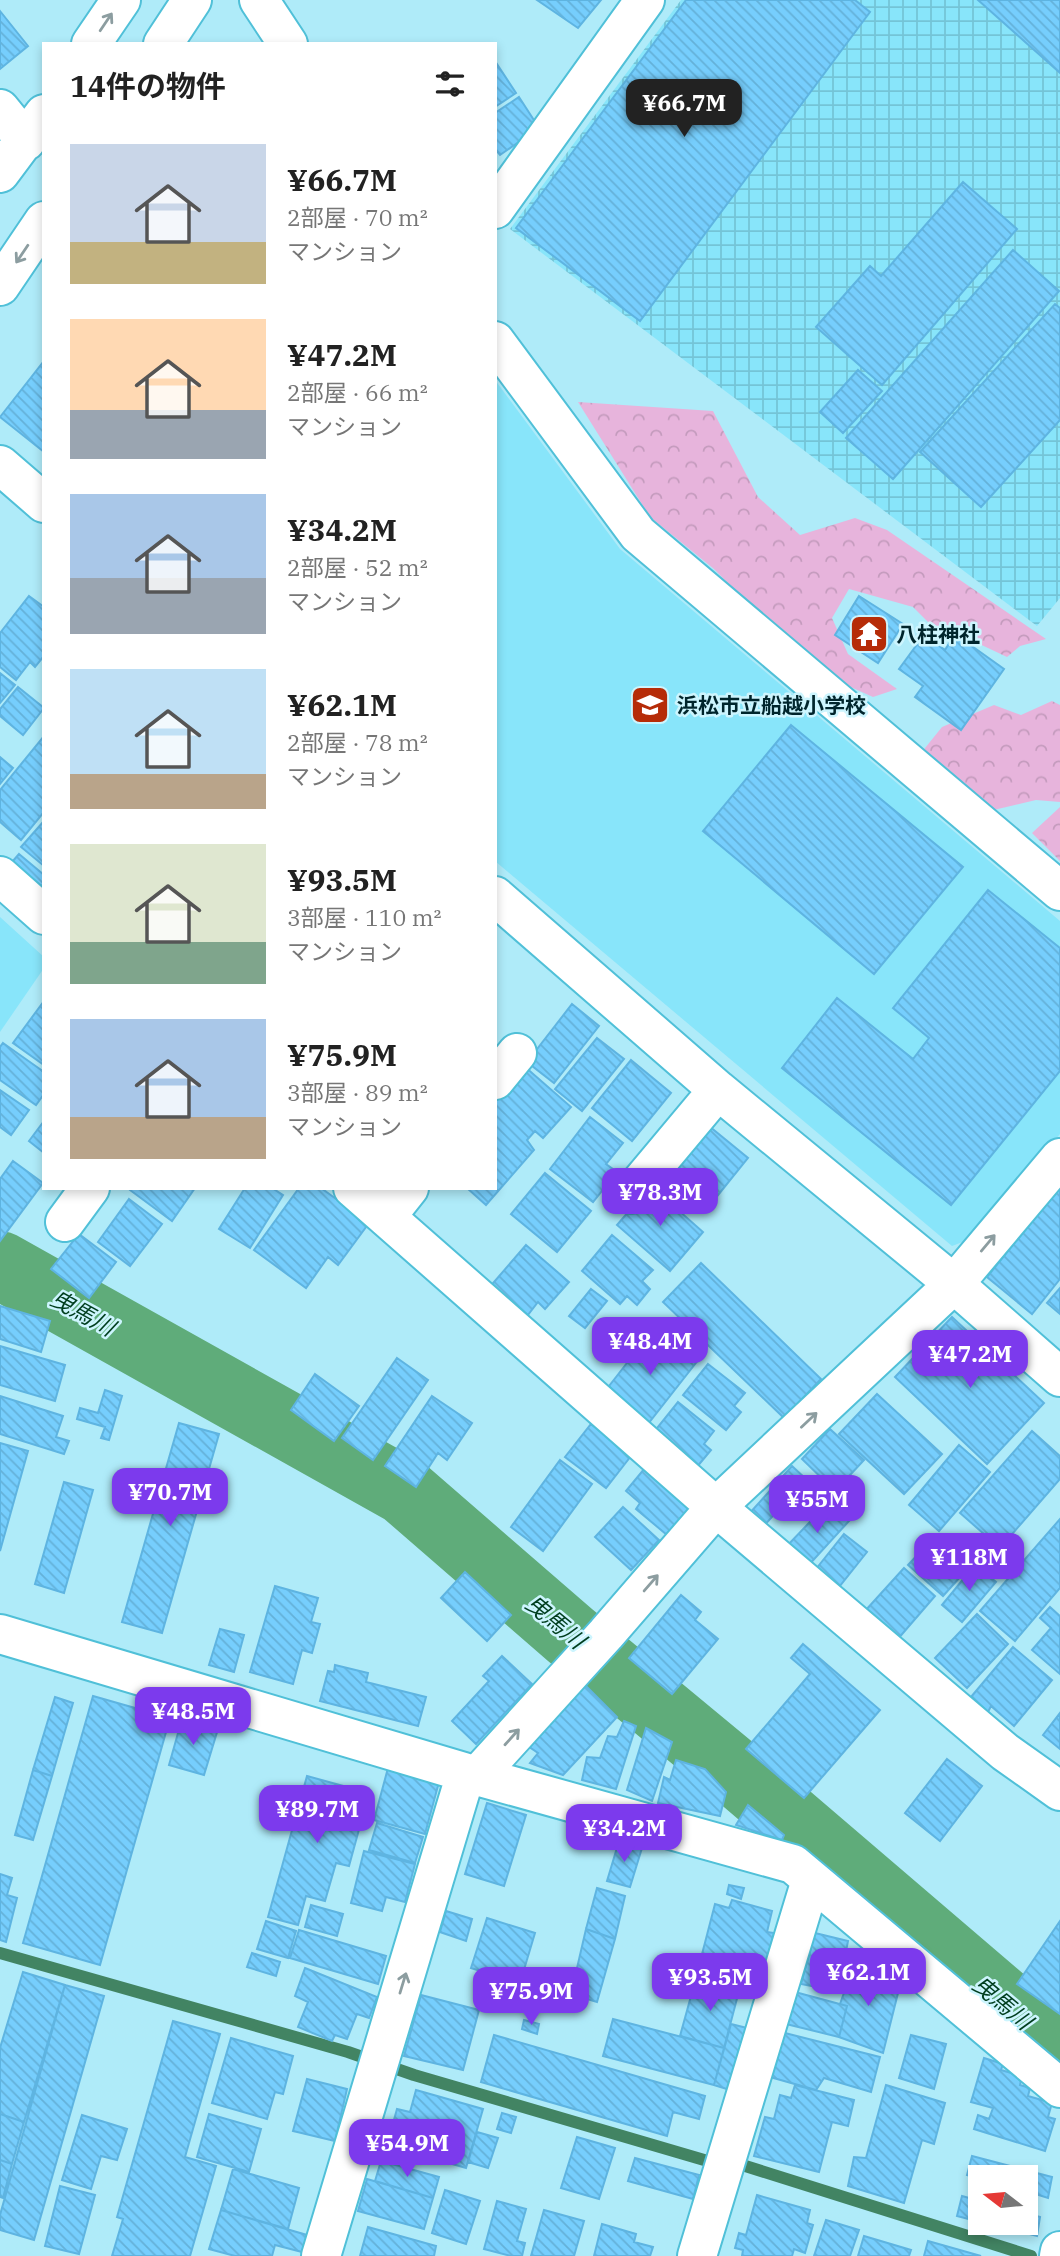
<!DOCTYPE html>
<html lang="ja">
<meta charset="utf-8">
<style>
:root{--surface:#fff;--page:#f6f6f6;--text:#222;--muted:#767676;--accent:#7c3aed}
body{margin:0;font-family:"IBM Plex Serif","Noto Sans JP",serif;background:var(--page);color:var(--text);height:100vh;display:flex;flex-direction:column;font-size:26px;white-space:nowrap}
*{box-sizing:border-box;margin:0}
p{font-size:23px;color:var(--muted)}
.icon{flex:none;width:38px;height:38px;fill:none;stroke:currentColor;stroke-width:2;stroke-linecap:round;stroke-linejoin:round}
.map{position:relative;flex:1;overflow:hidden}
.drawer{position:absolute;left:42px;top:42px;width:455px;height:1148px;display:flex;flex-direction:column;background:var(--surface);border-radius:0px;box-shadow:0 4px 10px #0003}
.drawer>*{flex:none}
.needle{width:46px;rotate:286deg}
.controls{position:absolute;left:968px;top:2165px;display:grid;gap:14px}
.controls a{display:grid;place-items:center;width:70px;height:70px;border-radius:0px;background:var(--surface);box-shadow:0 4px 10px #0003;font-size:35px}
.price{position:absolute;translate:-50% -60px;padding:0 16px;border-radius:14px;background:var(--accent);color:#fff;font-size:23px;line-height:46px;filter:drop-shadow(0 2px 4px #0008)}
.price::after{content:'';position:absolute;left:50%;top:42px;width:21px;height:16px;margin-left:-10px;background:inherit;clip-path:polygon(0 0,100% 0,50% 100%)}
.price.current{background:#222;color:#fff}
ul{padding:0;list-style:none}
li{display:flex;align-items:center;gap:21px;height:175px;padding:0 28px}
li span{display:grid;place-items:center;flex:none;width:196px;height:140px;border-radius:0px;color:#555}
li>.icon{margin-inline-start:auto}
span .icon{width:84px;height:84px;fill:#fffc;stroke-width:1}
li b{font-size:30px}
h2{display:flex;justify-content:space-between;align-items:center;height:84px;padding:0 28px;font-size:30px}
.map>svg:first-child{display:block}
.built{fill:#88e5fa}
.industrial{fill:url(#industrial-grid)}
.forest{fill:url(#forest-crowns)}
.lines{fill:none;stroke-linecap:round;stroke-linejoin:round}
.stream{stroke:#428463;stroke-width:12}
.river{stroke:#5fac7a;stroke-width:68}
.building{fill:url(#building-back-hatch);stroke:#5eb4e1;stroke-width:2}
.minor-casing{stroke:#50c0d8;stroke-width:42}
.minor{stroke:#fff;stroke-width:38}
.oneway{stroke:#8c9da0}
.labels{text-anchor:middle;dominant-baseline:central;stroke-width:5;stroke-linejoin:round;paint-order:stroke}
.poi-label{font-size:21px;font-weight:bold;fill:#00252c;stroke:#cdf5fe;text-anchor:start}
.water-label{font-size:23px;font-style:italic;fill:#003e1e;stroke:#cdf5fe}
</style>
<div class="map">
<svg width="1060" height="2256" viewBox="0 0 1060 2256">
<defs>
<pattern id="industrial-grid" width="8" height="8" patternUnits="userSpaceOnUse" patternTransform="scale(1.75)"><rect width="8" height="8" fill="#88e5fa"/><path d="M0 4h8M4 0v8" fill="none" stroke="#74c4d6"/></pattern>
<pattern id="forest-crowns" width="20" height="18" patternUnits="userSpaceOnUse" patternTransform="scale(1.75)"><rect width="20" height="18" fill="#e7b4dc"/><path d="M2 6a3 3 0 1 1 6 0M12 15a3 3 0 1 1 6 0" fill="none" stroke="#c49bbd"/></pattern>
<pattern id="building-back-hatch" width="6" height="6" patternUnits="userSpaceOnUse" patternTransform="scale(1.75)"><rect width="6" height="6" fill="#76cefd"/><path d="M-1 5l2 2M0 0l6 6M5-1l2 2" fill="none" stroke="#64b1d9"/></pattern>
</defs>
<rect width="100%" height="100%" fill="#afebf9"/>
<path class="built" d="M495,380L620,549L1060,921V1134L973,1238L952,1246L495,861Z
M0,917L44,957V968L0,1032Z"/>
<path class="industrial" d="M681,0H1060V598L1037,626L510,229Z"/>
<path class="forest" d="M578,402L713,411L758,497L800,535L855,518L887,530L1046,639L1020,646L1007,657L952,631L942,636L913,607L849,589L832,618L848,654L897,689L873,697L815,671L714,569L650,517Z
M1052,701L1060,705V802L1036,800L985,812L917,758L942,727L994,705L1021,715Z
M1060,807V861L1032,833Z"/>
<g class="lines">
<path class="stream" d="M0,1953L348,2052L414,2075L711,2162
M739,2164L1031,2256"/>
<path class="river" d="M0,1265L404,1491L570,1635L733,1770L1060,2050"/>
</g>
<path class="building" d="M537,0H601L578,28Z
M686,0H855L870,12L640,321L516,228Z
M978,0H1060V73Z
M0,11L28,46L0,69Z
M495,61L516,93L495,107Z
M519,97L539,128L500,155L495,149V113Z
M963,182L1017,229L882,385L816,327L870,266L881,276Z
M1013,250L1059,291L893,479L846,438Z
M1055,304L1060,308V420L981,507L920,452Z
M44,361V452L0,417Z
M858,370L882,391L843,433L820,412Z
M29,596L44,607V656L35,667L30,662L16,680L0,667V633Z
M859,596L903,624L878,663L835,635Z
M955,634L1004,669L961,730L915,697L923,686L899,669L924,635L945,650Z
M0,673L15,685L0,703Z
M18,687L44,708L23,735L0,716V709Z
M791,725L963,867L874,974L703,831Z
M44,736V812L21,840L0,822V790Z
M0,757L13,768L0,784Z
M44,821V866L21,847Z
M19,854L44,875V883L35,893L6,869Z
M988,890L1060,948V1071L951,1205L782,1068L837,998L913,1059L929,1038L893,1008Z
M44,1001V1065L13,1043Z
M572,1004L599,1026L554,1083L527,1062Z
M597,1038L624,1059L582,1111L555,1089Z
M3,1043L44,1072V1094L36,1105L0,1080V1047Z
M631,1060L671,1093L632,1141L592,1108Z
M524,1066L571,1107L543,1138L535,1131L527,1140L534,1150L486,1205L467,1188H495V1098Z
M0,1090L29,1110L11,1135L0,1127Z
M590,1117L623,1143L606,1164L617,1172L593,1202L550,1169Z
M44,1121V1153L29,1141Z
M709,1126L748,1158L706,1210L668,1178Z
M13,1161L43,1183L0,1241V1179Z
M545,1173L591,1211L557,1252L511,1214Z
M651,1186L703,1232L670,1271L617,1225Z
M1060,1187V1279L1032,1314L987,1277Z
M131,1188H195L172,1221L130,1190Z
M245,1188H272L283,1195L250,1248L219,1229Z
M299,1188H321L369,1223L338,1265L328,1257L306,1288L254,1250Z
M129,1199L162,1224L130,1266L98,1242Z
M79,1234L116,1262L89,1298L51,1269Z
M612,1235L653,1270L642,1281L650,1289L637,1305L627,1296L620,1304L582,1271Z
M526,1245L569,1282L545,1309L538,1302L524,1320L488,1289Z
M701,1263L821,1379L784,1418L663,1302Z
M1060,1288V1314L1047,1303Z
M591,1289L607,1301L585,1328L569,1316Z
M0,1306L50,1321L41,1352L0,1339Z
M952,1317L1044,1403L987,1464L895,1377Z
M656,1326L699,1359L644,1429L602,1395Z
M0,1346L65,1365L55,1401L0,1385Z
M397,1358L428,1380L373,1460L342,1438Z
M708,1364L745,1393L734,1406L741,1412L726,1430L683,1395Z
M315,1374L359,1406L334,1441L291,1410Z
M105,1390L122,1396L109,1440L101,1438L105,1427L77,1419L80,1408L98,1413Z
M877,1394L942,1454L904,1494L839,1434Z
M0,1396L63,1416L56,1437L69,1441L64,1454L0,1434Z
M432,1396L472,1423L447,1460L438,1453L416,1487L385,1466Z
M678,1402L714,1431L704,1444L711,1450L696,1468L653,1433Z
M179,1423L219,1434L162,1633L122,1622Z
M591,1424L631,1456L606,1488L565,1457Z
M830,1429L864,1460L835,1491L802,1459Z
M1032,1431L1060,1456V1479L1000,1548L960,1513Z
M0,1443L28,1451L0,1551Z
M959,1445L990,1472L939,1531L909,1505Z
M560,1460L592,1484L543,1551L511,1527Z
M792,1466L806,1479L762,1528L748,1515Z
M645,1468L696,1510L673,1540L636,1509L640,1503L626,1491Z
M64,1482L93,1490L64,1593L35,1584Z
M829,1502L849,1521L806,1568L785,1548Z
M623,1507L659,1540L631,1570L595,1537Z
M1060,1519V1588L1015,1641L980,1611Z
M844,1534L867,1552L839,1587L816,1569Z
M936,1535L970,1566L943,1596L908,1565Z
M975,1565L996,1582L962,1622L942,1605Z
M904,1568L935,1596L897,1640L865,1611Z
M465,1572L511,1615L487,1641L441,1598Z
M275,1586L318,1598L311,1622L320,1624L312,1653L302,1650L293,1684L250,1672Z
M681,1595L701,1612L695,1620L718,1639L672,1694L629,1658Z
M1050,1607L1060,1616V1674L1032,1650L1051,1628L1040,1618Z
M977,1614L1008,1644L967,1688L935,1658Z
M220,1629L244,1635L234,1672L209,1665Z
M803,1644L880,1710L804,1798L746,1749L810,1674L791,1658Z
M1013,1647L1052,1680L1014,1726L991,1706L988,1712L971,1697Z
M502,1656L532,1684L476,1744L452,1721L489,1681L483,1676Z
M335,1665L368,1673L366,1682L426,1697L418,1726L320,1701L328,1671L334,1672Z
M582,1682L617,1717L563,1775L530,1763L538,1753L525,1744Z
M93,1696L170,1718L100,1965L23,1943Z
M55,1697L73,1703L52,1776L33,1770Z
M1060,1713V1749L1043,1735Z
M182,1719L218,1729L204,1775L169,1765Z
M624,1721L636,1726L616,1789L582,1780L587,1757L600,1758L608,1736L617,1737Z
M646,1728L672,1742L652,1801L627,1790Z
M947,1759L982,1786L940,1841L905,1813Z
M676,1760L705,1769L726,1792L720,1816L658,1803L664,1777L670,1780Z
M388,1768L439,1782L425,1834L374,1820Z
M33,1770L52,1776L33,1840L15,1835Z
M307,1776L369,1793L349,1866L336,1863L325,1901L306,1896L298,1925L268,1917Z
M487,1803L526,1815L504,1886L465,1874Z
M748,1805L784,1835L782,1840L736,1825Z
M377,1823L423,1837L415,1863L369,1850Z
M619,1841L642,1848L630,1887L607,1881Z
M364,1851L415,1864L405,1902L386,1897L382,1911L351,1903Z
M0,1874L12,1878L7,1895L17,1898L6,1942L0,1940Z
M729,1885L744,1888L741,1899L727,1894Z
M597,1888L625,1896L615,1939L586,1929Z
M732,1900L772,1911L767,1932L774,1933L765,1967L756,1964L753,1972L701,1958L715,1904L729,1908Z
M311,1905L343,1914L337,1936L305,1927Z
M446,1911L472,1919L466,1941L440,1932Z
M487,1918L535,1933L520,1983L471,1968Z
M266,1921L296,1931L288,1958L257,1949Z
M1060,1921V2014L1017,1984Z
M586,1929L615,1939L597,2002L571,1994Z
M299,1930L386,1956L378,1984L290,1958Z
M815,1933L848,1941L838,1991L801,1984Z
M252,1953L280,1962L276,1976L247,1967Z
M854,1965L891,1974L888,1988L898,1993L883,2053L839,2037L847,2006L840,2004Z
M305,1968L377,1997L369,2018L357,2014L347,2039L335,2035L332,2041L298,2027L308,2002L295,1996Z
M23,1972L65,1985L24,2122L0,2114V2048Z
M696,1978L739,1991L724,2048L680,2036Z
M65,1985L104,1996L34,2240L0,2230V2215Z
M795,1992L847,2006L839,2037L786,2024Z
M421,1995L479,2010L463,2070L404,2056Z
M613,2019L724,2048L714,2085L603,2056Z
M524,2020L539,2024L537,2034L522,2029Z
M173,2021L220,2034L185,2157L216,2166L190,2256H112L123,2219L117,2217Z
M731,2024L747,2028L730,2090L714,2085Z
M781,2032L880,2057L871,2092L824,2078L816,2090L770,2077Z
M494,2035L705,2096L699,2119L673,2112L667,2136L481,2082Z
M911,2035L946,2044L934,2089L899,2078Z
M231,2038L293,2056L283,2094L275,2092L267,2119L212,2103Z
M984,2058L1003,2064L1001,2070L1022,2076L1020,2085L1030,2088L1028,2096L1052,2103L1048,2117L1055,2119L1045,2151L974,2129L978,2115L989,2119L993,2108L971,2102Z
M307,2079L347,2089L335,2141L293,2131Z
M795,2085L854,2100L848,2126L832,2122L819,2172L754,2156L765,2117L774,2119L780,2095L791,2098Z
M886,2085L945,2103L934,2144L922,2140L904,2203L848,2186L854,2157L866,2158Z
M416,2090L483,2109L466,2168L387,2145L397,2109L410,2112Z
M502,2113L516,2117L511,2133L497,2129Z
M0,2114L24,2122L12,2164L0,2160Z
M209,2114L261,2129L249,2172L197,2157Z
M82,2115L127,2129L117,2160L101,2156L91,2189L62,2180Z
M477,2132L498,2138L488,2168L468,2162Z
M577,2137L615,2148L599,2199L561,2188Z
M972,2156L1052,2177L1048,2198L1026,2191V2177H980V2179L967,2175Z
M635,2158L699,2175L693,2199L628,2181Z
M0,2160L12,2164L3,2198L0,2197Z
M381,2161L439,2177L433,2198L375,2181Z
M233,2169L299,2188L288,2229L221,2210Z
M367,2179L433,2198L424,2229L358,2211Z
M60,2186L95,2195L79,2254L45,2246Z
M445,2190L480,2201L466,2244L432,2233Z
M757,2195L810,2210L807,2223L813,2225L805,2253L794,2249L792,2256H742L743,2250L735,2248L739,2233L746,2235Z
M962,2196L980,2201V2222L957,2216Z
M497,2201L526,2209L517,2241L525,2243L522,2256H511L484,2249Z
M221,2210L307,2235L302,2252L275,2245L272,2256H235L209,2249Z
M544,2210L584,2221L574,2256H531Z
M1026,2213L1040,2217L1037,2236L983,2222H1026Z
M826,2220L859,2230L850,2256H814Z
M602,2224L636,2234L634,2242L653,2247L650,2256H594Z
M368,2227L436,2246L434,2256H360Z
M864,2236L911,2250L909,2256H858Z
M928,2241L981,2256H924Z"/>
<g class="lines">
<g class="minor-casing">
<path id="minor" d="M259,0L288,44
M91,44L121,0
M163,44L192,0
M0,109L26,141
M0,173L44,114
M495,209L645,0
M0,286L44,221
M495,341L638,534L1060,891
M0,465L44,503
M0,876L44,915
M495,896L718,1090L954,1284L1060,1377
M495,1080L517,1053
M353,1188L716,1507L1005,1752L1060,1791
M631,1194L718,1090
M386,1217L409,1188
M65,1222L90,1188
M0,1634L477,1776L793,1864L1060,2088
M321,2256L463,1783L477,1776L606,1634L716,1507L954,1284L1060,1158
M697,2256L811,1880
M1059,2256L1060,2251"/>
</g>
<use href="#minor" class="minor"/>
</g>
<defs><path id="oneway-shaft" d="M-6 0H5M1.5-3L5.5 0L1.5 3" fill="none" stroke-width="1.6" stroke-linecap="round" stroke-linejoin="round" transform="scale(1.75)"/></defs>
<g class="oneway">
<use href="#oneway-shaft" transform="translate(106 22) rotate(-56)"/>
<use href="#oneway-shaft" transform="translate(22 254) rotate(124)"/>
<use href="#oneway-shaft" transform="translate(988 1243) rotate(-50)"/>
<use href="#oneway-shaft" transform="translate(809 1420) rotate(-43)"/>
<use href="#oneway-shaft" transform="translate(651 1583) rotate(-49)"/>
<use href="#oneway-shaft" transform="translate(512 1737) rotate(-48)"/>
<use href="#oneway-shaft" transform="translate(403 1983) rotate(-73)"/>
</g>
<defs>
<g id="temple-square" transform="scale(2.0125)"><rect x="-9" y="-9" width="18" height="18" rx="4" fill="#b62c08" stroke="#cdf5fe"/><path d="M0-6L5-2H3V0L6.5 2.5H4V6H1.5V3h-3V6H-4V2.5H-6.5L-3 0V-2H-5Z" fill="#fff"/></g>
<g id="school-square" transform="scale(2.0125)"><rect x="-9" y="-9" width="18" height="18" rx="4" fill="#b62c08" stroke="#cdf5fe"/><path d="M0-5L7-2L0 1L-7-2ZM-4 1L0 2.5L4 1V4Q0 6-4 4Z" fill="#fff"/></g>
</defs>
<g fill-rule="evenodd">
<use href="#temple-square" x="869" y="634"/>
<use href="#school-square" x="650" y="705"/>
</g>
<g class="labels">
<g class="poi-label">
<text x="896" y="634">八柱神社</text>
<text x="677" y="705">浜松市立船越小学校</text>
</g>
<g class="water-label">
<text transform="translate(83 1312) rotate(29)">曳馬川</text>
<text transform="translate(556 1621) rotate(40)">曳馬川</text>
<text transform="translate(1003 2002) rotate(40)">曳馬川</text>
</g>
</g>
</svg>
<div class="controls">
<a><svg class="needle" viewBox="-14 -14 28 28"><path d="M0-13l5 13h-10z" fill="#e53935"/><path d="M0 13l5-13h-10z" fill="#767676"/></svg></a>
</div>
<b class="price current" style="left:684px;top:139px">¥66.7M</b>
<b class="price" style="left:660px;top:1228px">¥78.3M</b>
<b class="price" style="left:650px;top:1377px">¥48.4M</b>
<b class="price" style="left:970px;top:1390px">¥47.2M</b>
<b class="price" style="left:170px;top:1528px">¥70.7M</b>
<b class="price" style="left:817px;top:1535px">¥55M</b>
<b class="price" style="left:969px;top:1593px">¥118M</b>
<b class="price" style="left:193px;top:1747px">¥48.5M</b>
<b class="price" style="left:317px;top:1845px">¥89.7M</b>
<b class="price" style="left:624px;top:1864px">¥34.2M</b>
<b class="price" style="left:868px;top:2008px">¥62.1M</b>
<b class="price" style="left:710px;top:2013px">¥93.5M</b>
<b class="price" style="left:531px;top:2027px">¥75.9M</b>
<b class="price" style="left:407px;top:2179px">¥54.9M</b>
<section class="drawer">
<h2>14件の物件<svg class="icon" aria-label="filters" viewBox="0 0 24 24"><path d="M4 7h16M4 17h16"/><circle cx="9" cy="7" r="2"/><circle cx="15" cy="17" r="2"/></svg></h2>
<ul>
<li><span style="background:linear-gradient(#c9d6e8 70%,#c2b280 0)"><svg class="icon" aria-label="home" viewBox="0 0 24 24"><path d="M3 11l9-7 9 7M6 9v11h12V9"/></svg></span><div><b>¥66.7M</b><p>2部屋 · 70 m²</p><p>マンション</p></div></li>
<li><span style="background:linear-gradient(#ffd9b3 65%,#9aa5b1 0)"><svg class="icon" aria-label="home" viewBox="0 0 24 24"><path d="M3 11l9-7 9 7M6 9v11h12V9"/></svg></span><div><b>¥47.2M</b><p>2部屋 · 66 m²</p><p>マンション</p></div></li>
<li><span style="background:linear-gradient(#a9c7e8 60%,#9aa5b1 0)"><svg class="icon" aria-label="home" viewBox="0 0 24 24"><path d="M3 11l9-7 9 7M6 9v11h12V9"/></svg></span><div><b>¥34.2M</b><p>2部屋 · 52 m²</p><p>マンション</p></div></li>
<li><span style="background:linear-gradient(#bfe0f5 75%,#b9a48a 0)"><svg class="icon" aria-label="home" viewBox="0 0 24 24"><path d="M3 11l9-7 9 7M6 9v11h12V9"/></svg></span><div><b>¥62.1M</b><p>2部屋 · 78 m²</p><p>マンション</p></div></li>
<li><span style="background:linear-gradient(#dfe7d0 70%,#7fa58c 0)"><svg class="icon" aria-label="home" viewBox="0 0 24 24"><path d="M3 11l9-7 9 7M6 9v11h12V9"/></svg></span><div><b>¥93.5M</b><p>3部屋 · 110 m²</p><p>マンション</p></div></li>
<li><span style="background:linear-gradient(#a9c7e8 70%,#b9a48a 0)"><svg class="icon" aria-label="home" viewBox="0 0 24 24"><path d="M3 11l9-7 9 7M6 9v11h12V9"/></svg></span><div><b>¥75.9M</b><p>3部屋 · 89 m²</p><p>マンション</p></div></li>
</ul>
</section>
</div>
